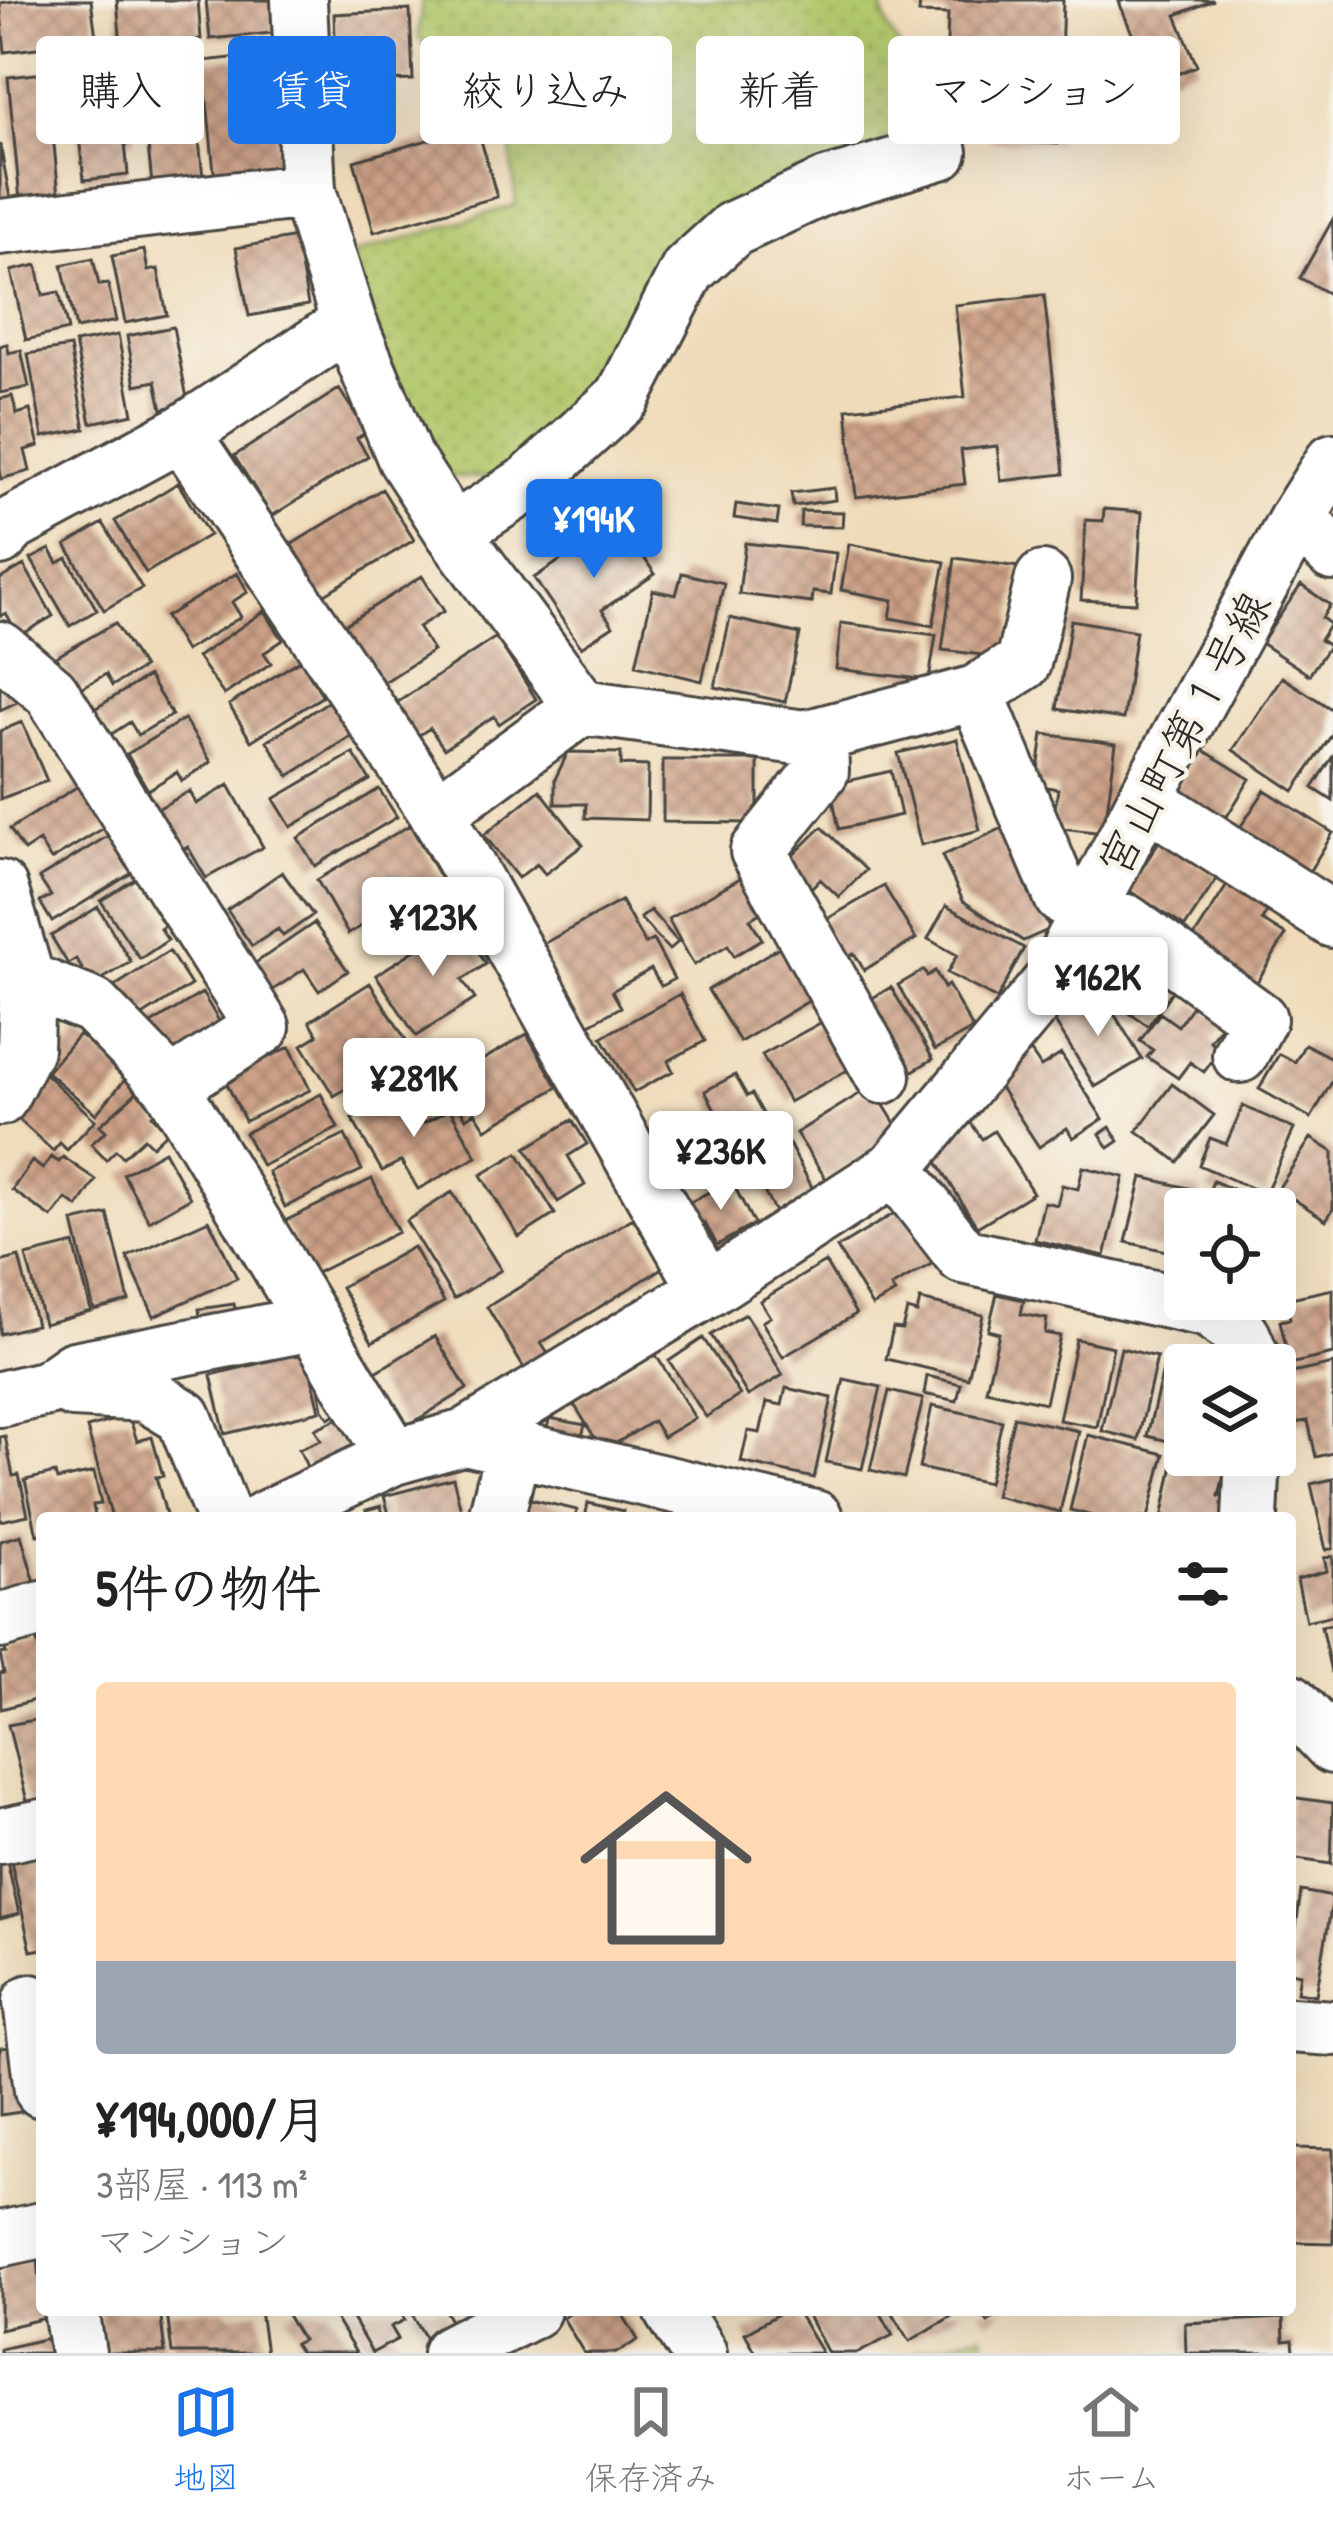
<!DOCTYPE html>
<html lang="ja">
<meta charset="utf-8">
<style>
:root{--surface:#fff;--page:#f6f6f6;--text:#222;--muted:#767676;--line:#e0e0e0;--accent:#1a73e8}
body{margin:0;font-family:"Patrick Hand","Klee One",sans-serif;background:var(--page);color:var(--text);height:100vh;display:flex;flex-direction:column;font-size:45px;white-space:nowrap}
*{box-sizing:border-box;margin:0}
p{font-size:39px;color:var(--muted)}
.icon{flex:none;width:66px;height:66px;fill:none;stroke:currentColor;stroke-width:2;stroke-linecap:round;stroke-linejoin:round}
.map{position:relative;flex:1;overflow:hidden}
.drawer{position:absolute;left:36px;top:1512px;width:1260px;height:804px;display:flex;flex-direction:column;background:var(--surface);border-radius:12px;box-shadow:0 12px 48px #0002}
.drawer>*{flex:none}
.banner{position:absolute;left:36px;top:36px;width:1263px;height:108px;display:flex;gap:24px}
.fabs{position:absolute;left:1164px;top:1188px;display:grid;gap:24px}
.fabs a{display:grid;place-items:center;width:132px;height:132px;border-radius:12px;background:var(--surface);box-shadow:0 12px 48px #0002;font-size:60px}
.price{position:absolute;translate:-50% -102px;padding:0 27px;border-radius:12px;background:#fff;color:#222;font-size:39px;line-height:78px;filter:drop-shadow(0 3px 6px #0008)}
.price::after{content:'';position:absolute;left:50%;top:72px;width:36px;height:27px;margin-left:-18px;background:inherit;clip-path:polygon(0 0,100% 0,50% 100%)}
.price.on{background:var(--accent);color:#fff}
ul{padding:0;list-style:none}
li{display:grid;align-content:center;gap:24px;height:636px;padding:0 60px}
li+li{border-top:3px solid var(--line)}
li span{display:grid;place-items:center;height:372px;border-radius:12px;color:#555}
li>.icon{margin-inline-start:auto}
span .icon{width:216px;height:216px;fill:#fffc;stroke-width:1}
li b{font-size:51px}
h2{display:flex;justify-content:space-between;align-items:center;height:144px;padding:0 60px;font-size:51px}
.tag{padding:0 42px;border-radius:12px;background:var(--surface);box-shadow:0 12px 48px #0002;font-size:42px;line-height:108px}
.tag.on{background:var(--accent);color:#fff}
.tabs{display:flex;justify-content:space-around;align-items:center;height:168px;border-top:3px solid var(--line);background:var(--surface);font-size:33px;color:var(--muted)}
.tabs a{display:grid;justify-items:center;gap:6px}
.tabs .on{color:var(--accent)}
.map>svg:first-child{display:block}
.cemetery{fill:url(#cemetery-stones);stroke:#6e7a4c;stroke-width:3}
.park{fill:url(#park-dots);stroke:#6e7a4c;stroke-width:3}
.building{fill:url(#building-cross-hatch)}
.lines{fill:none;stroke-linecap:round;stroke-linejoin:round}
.minor-casing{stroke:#484540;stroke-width:60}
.minor{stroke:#fff;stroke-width:54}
.labels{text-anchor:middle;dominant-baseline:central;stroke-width:9;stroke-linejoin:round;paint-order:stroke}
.street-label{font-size:45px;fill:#2b2b2b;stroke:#f7f3e8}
</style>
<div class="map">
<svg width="1333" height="2353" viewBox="0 0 1333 2353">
<defs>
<pattern id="cemetery-stones" width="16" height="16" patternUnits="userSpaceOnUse" patternTransform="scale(3)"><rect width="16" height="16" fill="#b2c86c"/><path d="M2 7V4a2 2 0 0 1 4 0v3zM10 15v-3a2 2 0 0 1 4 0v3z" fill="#99ac5e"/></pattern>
<pattern id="park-dots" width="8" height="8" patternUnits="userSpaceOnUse" patternTransform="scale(3)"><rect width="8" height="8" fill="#b2c86c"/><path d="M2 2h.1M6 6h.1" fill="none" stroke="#99ac5e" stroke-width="1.8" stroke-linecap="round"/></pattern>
<pattern id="building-cross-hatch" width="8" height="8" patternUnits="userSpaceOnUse" patternTransform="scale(3)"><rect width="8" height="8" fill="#cca086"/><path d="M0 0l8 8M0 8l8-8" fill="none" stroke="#a6836e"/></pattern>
</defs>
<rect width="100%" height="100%" fill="#f7f3e8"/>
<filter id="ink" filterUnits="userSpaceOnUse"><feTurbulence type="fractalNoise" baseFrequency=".00833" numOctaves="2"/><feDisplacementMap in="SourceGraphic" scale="24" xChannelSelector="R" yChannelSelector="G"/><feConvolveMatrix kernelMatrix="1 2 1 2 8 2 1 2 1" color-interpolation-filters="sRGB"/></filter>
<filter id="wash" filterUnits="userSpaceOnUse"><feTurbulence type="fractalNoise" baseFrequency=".004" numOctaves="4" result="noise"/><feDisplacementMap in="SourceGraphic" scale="48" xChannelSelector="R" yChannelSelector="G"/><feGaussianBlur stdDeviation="2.7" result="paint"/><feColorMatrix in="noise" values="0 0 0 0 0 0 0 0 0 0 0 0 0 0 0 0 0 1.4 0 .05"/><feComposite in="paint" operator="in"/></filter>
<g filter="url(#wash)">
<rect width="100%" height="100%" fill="#efdbba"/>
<path class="cemetery" d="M982,2333L986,2353H912Z"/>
<path class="park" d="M422,0H880L888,29L923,83L912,121L636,321L598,381L551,437L498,478L439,476L401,400L351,255L516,205L511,145L418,37Z"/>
<g id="blocks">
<path class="building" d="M21,0H91L98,52L69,56L68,44L5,52L0,3Z
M117,0H198L201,39L121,47Z
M206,0H279L283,32L210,39Z
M920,0H1063L1058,144L990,141L993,76L946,75L948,14L919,13Z
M1125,0H1214L1176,15L1197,66L1153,84L1119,2Z
M410,10L413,80L337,82L334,14Z
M268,54L281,175L215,182L203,61Z
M190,55L203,178L152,184L139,60Z
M126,63L135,141L125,142L128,175L84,180L71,69Z
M64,71L70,133L53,135L59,196L20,200L8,77Z
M477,126L497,197L374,232L354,161Z
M0,144L12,209L0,210Z
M1333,219V296L1300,278Z
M296,237L308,305L249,316L236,248Z
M144,250L148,271L158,269L167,315L125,323L112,256Z
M93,258L99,285L108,284L116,321L76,329L62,265Z
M37,265L43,295L59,292L68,330L26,340L11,271Z
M1044,295L1064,474L1001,481L997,446L961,450L965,484L856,497L847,409L965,397L955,305Z
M173,327L188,403L162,409L156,381L136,385L127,336Z
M118,335L133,414L91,423L75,343Z
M7,344L9,353L21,350L29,387L0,393V346Z
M70,347L85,429L43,437L28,354Z
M339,389L367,432L357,438L368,456L272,516L234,456Z
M12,396L17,414L30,410L39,446L25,450L30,471L0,479V399Z
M178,483L209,535L146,573L115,521Z
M834,488L835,500L793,506L791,493Z
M382,489L414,540L315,600L284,549Z
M736,504L779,510L777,524L734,518Z
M1104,509L1142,512L1136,603L1081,600L1086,520L1103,521Z
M801,511L843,512L842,527L800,526Z
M619,521L655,574L602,610L613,626L581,647L534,578Z
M103,523L142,588L104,610L66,545Z
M745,543L836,553L831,594L813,592L812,603L739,594Z
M849,544L945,562L933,626L890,618L893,600L841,590Z
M50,549L58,563L67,558L97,610L70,626L31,559Z
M955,558L1019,567L1007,658L942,650Z
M24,565L53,616L19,636L6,613L0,616V579Z
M237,573L248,592L232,602L241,617L185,651L165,617Z
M682,573L724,583L702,681L636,665L653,590L676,595Z
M422,576L444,611L418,627L433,651L378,686L341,627Z
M1301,585L1330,605L1322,618L1330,624L1320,640L1329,646L1309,675L1261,643Z
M264,611L283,640L264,653L271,663L224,695L197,657Z
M730,618L800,634L785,702L715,687Z
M1071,620L1136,631L1123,719L1057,709Z
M115,623L143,668L112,686L106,674L76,691L56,657Z
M841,623L936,635L929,680L836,669Z
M496,637L536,699L499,724L494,716L444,749L430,728L410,741L389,708Z
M300,660L323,696L251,741L229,705Z
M148,676L172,715L138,735L130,722L110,735L93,710Z
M1282,677L1333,710V733L1294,791L1233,750Z
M0,678L15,688L17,702L0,710Z
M332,699L354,734L289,776L267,741Z
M184,719L211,762L182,781L177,772L148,790L127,754Z
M22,722L47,781L0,799V731Z
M1043,734L1116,744L1104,833L1052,827L1058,789L1036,785Z
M957,739L980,830L921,845L898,753Z
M1200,748L1250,779L1221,826L1171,795Z
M568,752L621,753V765L648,766L647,820L585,818L586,804H555V779Z
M353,753L370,780L291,827L274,799Z
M1333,756V801L1313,788Z
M663,760H758V823L663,822Z
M891,771L901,815L839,829L830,785Z
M86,781L112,823L51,860L39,841L24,851L10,829Z
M229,785L263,847L206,878L188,847L173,855L150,813L190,791L196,804Z
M379,789L397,817L315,866L298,838Z
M540,790L583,845L545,874L537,864L518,878L484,835Z
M1265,790L1333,833L1301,885L1231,841Z
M410,825L441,879L348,934L317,880Z
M822,827L866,870L839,897L820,879L801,898L775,873Z
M1003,828L1050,929L1023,941L963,901L942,856Z
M116,831L140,868L52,922L40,902L51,896L39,878Z
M1160,840L1218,877L1185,927L1128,890Z
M282,872L313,915L283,936L278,929L252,946L227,910Z
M139,876L169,922L160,929L168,940L140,959L101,901Z
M742,877L762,912L750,919L762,939L734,956L728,945L694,965L668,919Z
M1231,879L1271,905L1262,920L1286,935L1252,990L1187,948Z
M884,886L916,939L864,970L854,953L838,963L815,926Z
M621,901L645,944L653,940L674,979L661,986L651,969L612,991L621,1007L588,1025L543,944Z
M946,906L1024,948L997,999L947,973L957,955L928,939Z
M98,907L131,962L92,985L76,959L68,964L51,936Z
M650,910L678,942L669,950L640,918Z
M459,922L486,964L462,980L475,999L416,1036L376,975Z
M314,923L348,971L319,991L304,969L270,992L251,966Z
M1113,935L1179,981L1148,1026L1121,1007L1126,999L1113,991L1116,986L1101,976L1104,971L1094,963Z
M786,943L817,996L740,1042L708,990Z
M169,951L191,985L133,1022L112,988Z
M924,970L927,976L935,971L944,988L948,985L973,1029L935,1050L898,985Z
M370,983L411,1048L334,1096L302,1045L318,1035L310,1021Z
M891,987L933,1059L901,1078L859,1006Z
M1100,991L1142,1059L1095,1087L1054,1020Z
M202,993L224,1029L169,1064L146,1027Z
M680,994L705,1041L668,1061L673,1071L634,1092L602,1037Z
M1194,1003L1223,1023L1210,1041L1221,1049L1204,1072L1190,1062L1178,1078L1147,1057L1153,1050L1140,1041L1160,1013L1178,1026Z
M831,1017L857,1065L789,1102L762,1055Z
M79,1034L128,1076L96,1114L47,1072Z
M527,1034L558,1087L486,1129L475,1112L466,1118L445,1082Z
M1305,1044L1333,1059V1080L1311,1118L1259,1089L1279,1054L1295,1062Z
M290,1047L310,1090L245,1121L224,1078Z
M1031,1052L1041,1067L1061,1054L1103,1119L1073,1138L1067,1128L1039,1147L993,1077Z
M44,1073L95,1120L67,1150L60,1143L53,1151L16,1117L26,1106L19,1100Z
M735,1075L747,1096L752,1094L776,1138L726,1165L720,1152L734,1145L705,1091Z
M1172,1084L1214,1115L1178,1162L1137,1131Z
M872,1086L901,1133L826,1179L796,1133Z
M404,1090L424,1123L450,1109L477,1157L418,1189L401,1161L382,1171L352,1119Z
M137,1092L156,1111L152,1115L167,1132L152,1146L144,1138L123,1157L116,1150L106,1160L91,1144L106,1131L100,1125Z
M321,1094L338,1128L262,1166L245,1133Z
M1243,1106L1294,1129L1265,1194L1199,1165L1210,1138L1226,1144Z
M572,1120L587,1144L568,1156L585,1185L558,1202L526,1148Z
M971,1123L982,1139L994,1131L1033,1193L977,1227L929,1149Z
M1110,1127L1119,1141L1109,1148L1100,1134Z
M345,1135L362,1170L285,1207L268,1172Z
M1311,1138L1333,1152V1209L1326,1220L1278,1189Z
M789,1144L814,1191L775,1212L750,1166Z
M164,1151L190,1198L149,1221L123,1174Z
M518,1153L555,1214L519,1237L481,1175Z
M51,1157L59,1162L63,1157L96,1180L78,1207L66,1199L52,1218L12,1190L32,1161L43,1169Z
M1083,1167L1124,1177L1105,1256L1035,1240L1044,1202L1057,1205L1062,1185L1078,1189Z
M1142,1177L1201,1191L1197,1209H1185V1255L1126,1242Z
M372,1179L398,1232L310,1276L283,1222Z
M731,1180L754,1224L717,1245L705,1223L697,1228L685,1205Z
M1213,1181L1232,1189L1228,1199L1209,1192Z
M452,1192L501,1270L454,1299L406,1221Z
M903,1208L935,1262L891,1287L895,1293L872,1306L837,1248Z
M108,1214L129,1301L94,1310L73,1222Z
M633,1218L663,1268L541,1343L552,1360L528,1375L487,1307Z
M209,1220L237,1278L154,1316L127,1257Z
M74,1244L91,1311L44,1324L26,1256Z
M413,1247L444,1302L372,1342L341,1287Z
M19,1257L36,1325L0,1334V1262Z
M825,1262L856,1314L783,1357L762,1322L770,1317L760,1301Z
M1333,1289V1354L1290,1364L1280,1321L1290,1319L1286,1299Z
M997,1294L1024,1300L1021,1314L1047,1319L1045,1333L1060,1336L1045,1403L986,1390L999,1333L988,1330Z
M920,1300L983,1315L968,1378L886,1359L893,1328L902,1329L907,1310L917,1313Z
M234,1304L237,1319L201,1324L199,1309Z
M745,1314L783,1375L748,1396L711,1335Z
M435,1336L467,1389L404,1428L371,1375Z
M703,1338L740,1395L706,1417L669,1361Z
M1076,1339L1113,1347L1097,1427L1059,1420Z
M1121,1348L1157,1357L1138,1440L1102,1431Z
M306,1352L320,1411L225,1434L211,1375Z
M654,1352L695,1418L663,1437L653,1421L603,1451L572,1401Z
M1333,1364V1453L1316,1457L1308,1421L1293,1423L1283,1375Z
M1164,1366L1185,1370V1445L1147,1436Z
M927,1376L961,1384L957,1401L924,1394Z
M844,1379L881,1387L862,1469L826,1462Z
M318,1383L350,1406L329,1418L323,1409Z
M786,1388L832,1398L814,1478L741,1462L748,1431L760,1433L767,1402L782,1405Z
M889,1391L923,1399L904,1478L870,1470Z
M932,1406L1002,1421L988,1483L919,1468Z
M348,1414L367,1455L313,1480L299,1449L321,1440L315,1429Z
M129,1416L137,1441L152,1437L163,1476L156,1477L167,1518H112L87,1428Z
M1014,1417L1079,1431L1060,1512L995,1496Z
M549,1418L585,1425L581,1440L547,1433Z
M1088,1435L1164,1454L1148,1518H1100L1070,1510Z
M5,1436L13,1476L19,1475L28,1515L0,1521V1437Z
M1175,1455L1226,1466L1219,1496L1237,1500L1233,1518H1162Z
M94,1472L101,1504L93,1505L95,1518H42V1534L37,1535L25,1480L55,1473L57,1480Z
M453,1478L463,1518H390L384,1496Z
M1333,1479V1548L1326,1550L1311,1484Z
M522,1497L577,1510L575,1518H516Z
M588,1503L623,1511L622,1518H585Z
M381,1506L384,1518H368L366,1510Z
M21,1535L37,1590L0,1601V1541Z
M1333,1556V1615L1306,1621L1297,1579L1327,1571L1324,1558Z
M1333,1624V1672H1331L1321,1626Z
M36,1638L42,1663V1698L1,1709L0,1674L4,1673L0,1654L6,1653L4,1646Z
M40,1719L42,1802L28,1805L8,1725Z
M1290,1797L1333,1803L1331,1864L1290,1858Z
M42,1855V1949L31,1951L11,1862Z
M6,1857L19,1914L0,1919V1858Z
M1301,1891L1333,1897L1316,1995L1297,1992L1300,1974L1290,1972Z
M11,2047L21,2112L0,2115V2048Z
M1290,2110H1295V2148L1333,2149V2243L1290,2242Z
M38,2257L42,2310H52L53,2316L0,2329V2268Z
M99,2310H160L165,2353H105Z
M195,2310H228V2314L260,2311L266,2353H172L167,2313Z
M295,2310H330L356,2353H300L294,2344L302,2340L287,2315Z
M347,2310H399L405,2320L391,2327L398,2339L372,2353Z
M410,2310H445L452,2323L425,2337Z
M576,2310H620L638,2340L616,2353H584L563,2318Z
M785,2310H796L822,2353H756L745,2333Z
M815,2310H879L893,2335L858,2353H828L807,2314Z
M891,2310H962L910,2341Z
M979,2310H1004L988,2322Z
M1283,2318L1284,2341L1293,2340L1294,2353H1186L1185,2323Z
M53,2337L56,2353H0V2349Z"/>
</g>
</g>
<g filter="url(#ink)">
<use href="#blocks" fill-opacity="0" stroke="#484540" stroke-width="3"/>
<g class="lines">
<g class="minor-casing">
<path id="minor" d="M0,227L308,191
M349,323L405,458L453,532L582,707L805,738L976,693L1023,663L1043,579
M182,433L437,813L707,1290
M1297,518L1333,553
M453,532L530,482L623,397L688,270L733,229L826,186L940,152
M0,538L13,524L182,433L349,323L308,191L299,0
M0,649L51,692L262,1027L171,1086
M976,693L1062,897L1090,912L1126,922L1259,1019L1240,1055
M820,734L821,771L758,851L883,1076
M1145,799L1333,920
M437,813L582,707
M0,888L27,980L25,1049L0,1098
M27,980L93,1006L171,1086L394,1457
M895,1168L963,1256L1209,1310L1242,1334L1255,1365
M73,1390L146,1394L184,1417L224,1518
M0,1399L47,1388L74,1369L313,1323
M465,1437L707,1290L895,1168L1055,977L1145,799L1297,518L1333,461
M266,1518L394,1457L465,1437L815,1518
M496,1518L513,1449
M1250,1518L1253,1455
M0,1621L42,1609
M1290,1701L1333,1746
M0,1836L42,1827
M31,2002L42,2090
M1290,2025L1333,2028
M0,2239L42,2230
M71,2310L78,2353
M672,2310L699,2353
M450,2353L533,2310"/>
</g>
<use href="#minor" class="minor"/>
</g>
</g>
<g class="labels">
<g class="street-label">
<text transform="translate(1183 733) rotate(-62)">宮山町第１号線</text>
</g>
</g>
</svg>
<div class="fabs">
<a><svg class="icon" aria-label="locate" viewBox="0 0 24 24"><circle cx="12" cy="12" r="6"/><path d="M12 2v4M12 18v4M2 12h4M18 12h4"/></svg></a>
<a><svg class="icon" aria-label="layers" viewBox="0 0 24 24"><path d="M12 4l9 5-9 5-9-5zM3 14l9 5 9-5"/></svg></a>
</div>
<b class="price on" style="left:594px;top:581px">¥194K</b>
<b class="price" style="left:433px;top:979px">¥123K</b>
<b class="price" style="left:1098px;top:1039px">¥162K</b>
<b class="price" style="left:414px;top:1140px">¥281K</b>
<b class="price" style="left:721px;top:1213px">¥236K</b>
<div class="banner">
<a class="tag">購入</a>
<a class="tag on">賃貸</a>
<a class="tag">絞り込み</a>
<a class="tag">新着</a>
<a class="tag">マンション</a>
</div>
<section class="drawer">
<h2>5件の物件<svg class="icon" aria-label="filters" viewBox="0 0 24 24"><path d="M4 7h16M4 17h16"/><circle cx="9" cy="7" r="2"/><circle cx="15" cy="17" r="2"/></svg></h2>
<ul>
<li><span style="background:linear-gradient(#ffd9b3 75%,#9aa5b1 0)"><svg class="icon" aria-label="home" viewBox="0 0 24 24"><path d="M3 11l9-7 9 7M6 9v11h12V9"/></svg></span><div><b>¥194,000/月</b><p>3部屋 · 113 m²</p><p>マンション</p></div></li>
</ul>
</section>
</div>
<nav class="tabs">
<a class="on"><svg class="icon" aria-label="map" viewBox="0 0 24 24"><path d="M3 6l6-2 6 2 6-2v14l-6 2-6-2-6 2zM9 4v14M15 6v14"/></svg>地図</a>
<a><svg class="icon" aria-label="saved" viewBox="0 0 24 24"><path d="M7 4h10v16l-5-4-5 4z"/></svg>保存済み</a>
<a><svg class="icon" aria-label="home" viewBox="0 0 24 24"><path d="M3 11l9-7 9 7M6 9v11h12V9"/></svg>ホーム</a>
</nav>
